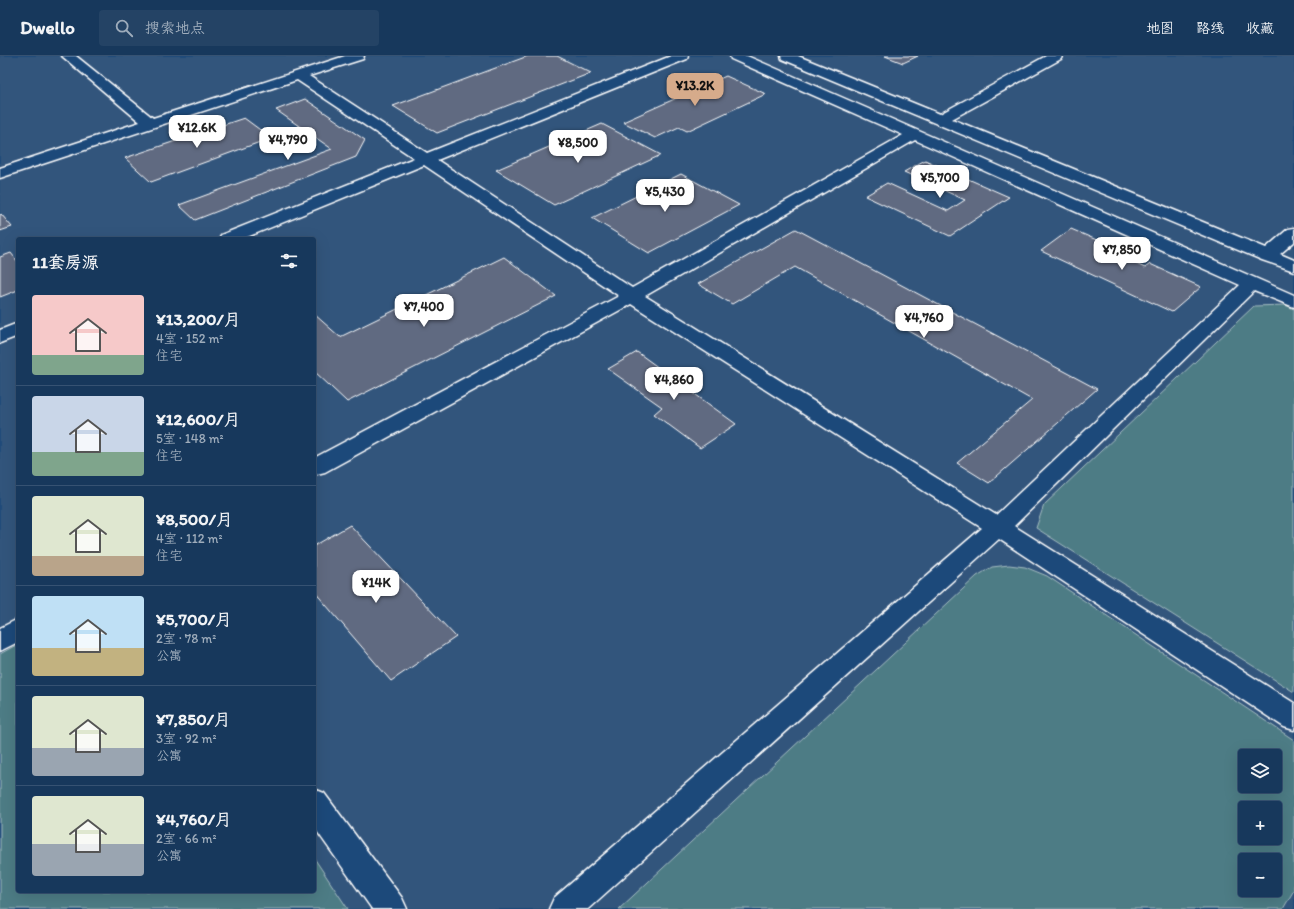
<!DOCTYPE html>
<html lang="zh">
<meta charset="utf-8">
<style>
:root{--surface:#17385c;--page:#244365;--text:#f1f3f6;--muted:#9eacbb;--line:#365272;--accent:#d6ab8b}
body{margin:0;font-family:Itim,"LXGW WenKai TC",sans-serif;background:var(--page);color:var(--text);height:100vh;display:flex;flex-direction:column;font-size:15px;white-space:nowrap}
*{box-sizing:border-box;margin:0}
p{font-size:13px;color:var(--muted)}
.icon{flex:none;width:22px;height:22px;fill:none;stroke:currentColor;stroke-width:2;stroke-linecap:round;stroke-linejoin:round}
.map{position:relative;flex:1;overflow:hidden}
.panel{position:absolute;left:16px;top:181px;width:300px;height:656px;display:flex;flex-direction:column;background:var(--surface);border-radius:4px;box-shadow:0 4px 16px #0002,0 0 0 1px var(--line)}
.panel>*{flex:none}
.tools{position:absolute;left:1238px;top:693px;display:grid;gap:8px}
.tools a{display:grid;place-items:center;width:44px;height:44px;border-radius:4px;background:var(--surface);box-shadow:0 4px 16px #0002,0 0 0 1px var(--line);font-size:20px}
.price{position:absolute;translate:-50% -34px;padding:0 9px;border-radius:8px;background:#fff;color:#222;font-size:13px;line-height:26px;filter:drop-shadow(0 1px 2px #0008)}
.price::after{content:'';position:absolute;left:50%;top:24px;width:12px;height:9px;margin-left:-6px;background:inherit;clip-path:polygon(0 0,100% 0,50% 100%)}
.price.selected{background:var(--accent);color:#111}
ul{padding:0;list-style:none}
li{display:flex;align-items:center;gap:12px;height:100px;padding:0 16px}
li+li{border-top:1px solid var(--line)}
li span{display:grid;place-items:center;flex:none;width:112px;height:80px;border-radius:4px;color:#555}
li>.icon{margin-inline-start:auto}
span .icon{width:48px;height:48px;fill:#fffc;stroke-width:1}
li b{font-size:17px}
h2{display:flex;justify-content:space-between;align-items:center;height:48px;padding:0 16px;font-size:17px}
header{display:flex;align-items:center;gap:24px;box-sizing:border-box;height:56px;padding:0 20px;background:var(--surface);border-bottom:1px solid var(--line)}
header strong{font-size:19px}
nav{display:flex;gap:22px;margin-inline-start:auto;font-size:14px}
.search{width:280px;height:36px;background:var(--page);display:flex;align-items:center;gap:10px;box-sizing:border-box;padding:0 14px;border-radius:4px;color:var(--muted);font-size:15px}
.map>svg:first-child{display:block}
.built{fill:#32547c;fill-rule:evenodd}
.green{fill:#4e7c85;stroke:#a6bec2;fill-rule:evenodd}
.building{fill:#606a81;stroke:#fff}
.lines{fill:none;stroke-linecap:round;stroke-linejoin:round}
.minor-casing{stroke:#fff;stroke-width:3}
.minor{fill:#1f4a7a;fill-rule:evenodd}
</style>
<header>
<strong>Dwello</strong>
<div class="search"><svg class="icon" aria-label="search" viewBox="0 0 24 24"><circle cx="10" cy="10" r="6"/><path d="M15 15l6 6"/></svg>搜索地点</div>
<nav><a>地图</a><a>路线</a><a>收藏</a></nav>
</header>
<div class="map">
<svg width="1294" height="853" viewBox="0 0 1294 853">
<rect width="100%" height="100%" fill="#1f4a7a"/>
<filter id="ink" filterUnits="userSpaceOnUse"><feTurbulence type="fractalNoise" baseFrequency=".025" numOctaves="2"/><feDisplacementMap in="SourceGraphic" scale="8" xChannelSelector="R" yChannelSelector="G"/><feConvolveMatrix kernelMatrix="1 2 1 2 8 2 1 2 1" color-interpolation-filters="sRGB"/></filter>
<g filter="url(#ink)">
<path class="built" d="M0,0H1294V853H0ZM18,183H314V835H18ZM1245,700H1275V730H1245ZM1245,752H1275V782H1245ZM1245,804H1275V834H1245Z"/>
<path class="green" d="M1285,249L1294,253V636L1036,472L1044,449L1254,250Z
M1009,509L1025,511L1047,520L1294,684V834L1283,853H619L977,520L992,511ZM1245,700H1275V730H1245ZM1245,752H1275V782H1245ZM1245,804H1275V834H1245Z
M18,588V835H314V802L348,853H0V598Z"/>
<path class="building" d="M528,0H557L591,17L437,77L393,50Z
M885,0H918L903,7Z
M726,20L766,38L687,75L679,71L655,82L623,66Z
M305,43L365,84L356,101L195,164L179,149L332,93L276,54Z
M244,62L271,82L151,126L125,102Z
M602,68L661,99L554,149L496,114Z
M925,104L1009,141L950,180L865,140L887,127L948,155L965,144L904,116Z
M681,118L739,149L649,197L592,162Z
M1,158L12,171L0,175V159Z
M796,173L1097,333L989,427L957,407L1032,344L795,211L732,248L698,228Z
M1071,173L1113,191L1108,195L1145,212L1150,208L1201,231L1172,256L1041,195Z
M11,197L18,206V234L0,241V201Z
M504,201L556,240L347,346L314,315V258L340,281Z
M637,296L736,368L700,392L654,358L662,351L608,313Z
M350,469L456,581L391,625L314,535V490Z"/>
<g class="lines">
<g class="minor-casing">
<path id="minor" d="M62,0H76L153,62L345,0H364L363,3L309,20L427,97L671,0H688L687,3L437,104L632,232L903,79L731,3L730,0H747L1294,239V251L1254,235L1014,470L1294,647V674L1284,671L999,483L588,853H549L554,842L982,472L631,248L325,416L317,418L314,417V402L619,240L424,109L242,183H219L221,179L414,102L297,24L0,122V112L140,66ZM915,84L1240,229L996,459L645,240Z
M781,0H798L940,58L1046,0H1062L1061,3L952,63L1266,192L1288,173L1294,172V186L1280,198L1294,204V215L1262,204L782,3Z
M18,267V280L0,287V274Z
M18,563V586L0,595V572Z
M314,733L324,737L402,842L407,853H372L314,771Z"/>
</g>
<use href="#minor" class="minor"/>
</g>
</g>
</svg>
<div class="tools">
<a><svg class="icon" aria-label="layers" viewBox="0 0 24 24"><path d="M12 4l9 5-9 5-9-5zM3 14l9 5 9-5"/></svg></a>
<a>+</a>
<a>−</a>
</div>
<b class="price selected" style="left:695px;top:51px">¥13.2K</b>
<b class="price" style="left:197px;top:93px">¥12.6K</b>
<b class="price" style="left:288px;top:105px">¥4,790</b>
<b class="price" style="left:578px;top:108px">¥8,500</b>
<b class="price" style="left:940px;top:143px">¥5,700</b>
<b class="price" style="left:665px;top:157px">¥5,430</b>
<b class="price" style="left:1122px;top:215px">¥7,850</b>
<b class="price" style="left:424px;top:272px">¥7,400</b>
<b class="price" style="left:924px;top:283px">¥4,760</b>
<b class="price" style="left:674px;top:345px">¥4,860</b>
<b class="price" style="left:376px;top:548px">¥14K</b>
<section class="panel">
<h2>11套房源<svg class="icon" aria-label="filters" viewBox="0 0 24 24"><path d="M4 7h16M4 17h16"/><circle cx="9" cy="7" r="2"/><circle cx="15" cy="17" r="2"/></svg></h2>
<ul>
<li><span style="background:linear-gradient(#f6c9c9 75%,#7fa58c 0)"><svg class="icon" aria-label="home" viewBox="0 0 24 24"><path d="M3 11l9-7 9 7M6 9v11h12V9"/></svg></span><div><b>¥13,200/月</b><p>4室 · 152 m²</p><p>住宅</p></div></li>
<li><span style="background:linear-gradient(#c9d6e8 70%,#7fa58c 0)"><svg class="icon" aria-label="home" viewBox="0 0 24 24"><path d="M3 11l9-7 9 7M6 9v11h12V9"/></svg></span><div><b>¥12,600/月</b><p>5室 · 148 m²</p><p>住宅</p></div></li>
<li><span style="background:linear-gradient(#dfe7d0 75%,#b9a48a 0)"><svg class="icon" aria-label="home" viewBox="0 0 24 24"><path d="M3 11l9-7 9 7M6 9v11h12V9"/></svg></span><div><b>¥8,500/月</b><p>4室 · 112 m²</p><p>住宅</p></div></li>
<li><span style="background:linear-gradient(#bfe0f5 65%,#c2b280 0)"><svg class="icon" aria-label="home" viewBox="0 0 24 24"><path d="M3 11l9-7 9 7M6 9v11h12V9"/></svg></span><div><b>¥5,700/月</b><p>2室 · 78 m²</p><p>公寓</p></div></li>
<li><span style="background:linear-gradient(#dfe7d0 65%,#9aa5b1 0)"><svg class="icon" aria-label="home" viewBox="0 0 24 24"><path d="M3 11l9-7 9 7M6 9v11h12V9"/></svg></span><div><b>¥7,850/月</b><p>3室 · 92 m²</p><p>公寓</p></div></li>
<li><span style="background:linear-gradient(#dfe7d0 60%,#9aa5b1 0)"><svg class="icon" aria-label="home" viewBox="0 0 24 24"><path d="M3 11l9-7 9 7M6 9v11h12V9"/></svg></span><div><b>¥4,760/月</b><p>2室 · 66 m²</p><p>公寓</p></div></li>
</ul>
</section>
</div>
